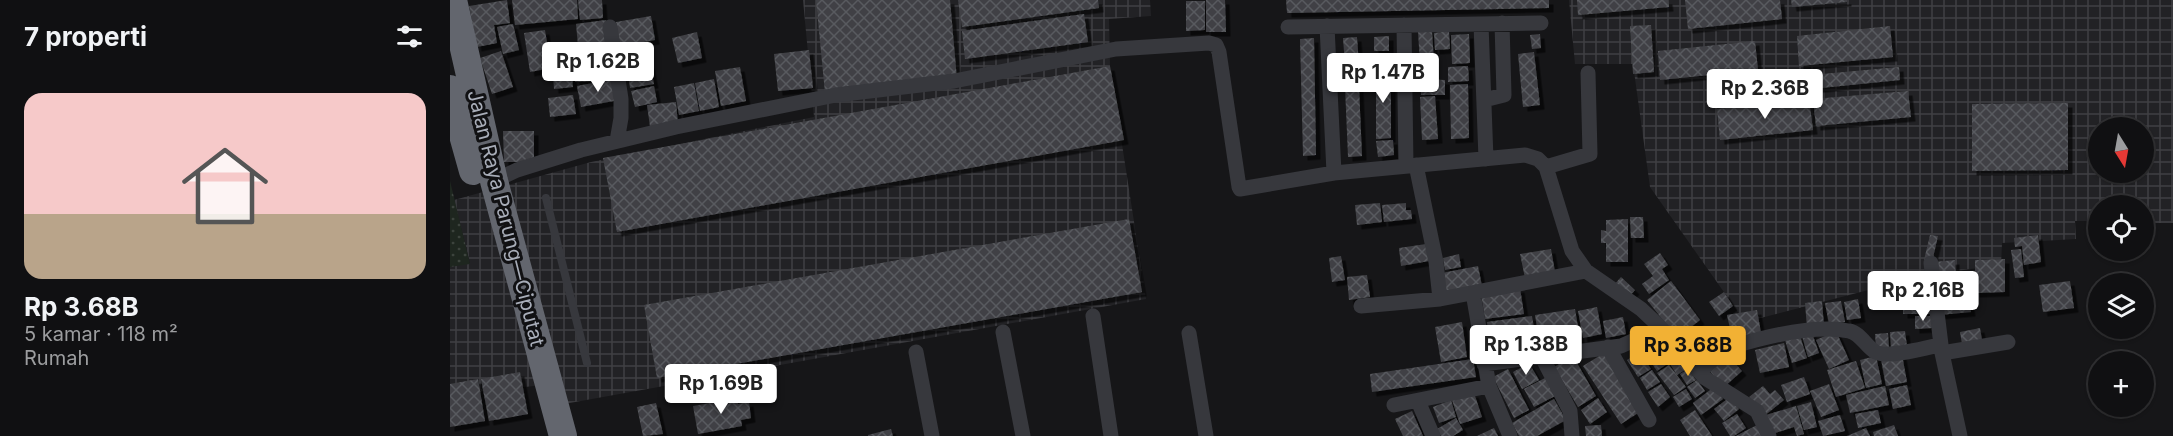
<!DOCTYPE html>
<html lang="id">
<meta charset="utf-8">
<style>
:root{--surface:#101012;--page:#1e1e20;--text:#f1f3f6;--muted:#9c9d9f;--line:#303032;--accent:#f2b134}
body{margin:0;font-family:Inter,sans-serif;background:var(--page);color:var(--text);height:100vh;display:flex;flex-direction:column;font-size:22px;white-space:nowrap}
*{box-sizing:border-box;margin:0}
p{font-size:20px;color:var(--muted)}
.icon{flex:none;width:33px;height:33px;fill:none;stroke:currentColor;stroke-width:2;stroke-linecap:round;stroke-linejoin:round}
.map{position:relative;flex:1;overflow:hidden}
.sheet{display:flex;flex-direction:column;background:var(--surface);width:450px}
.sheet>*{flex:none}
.needle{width:39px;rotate:169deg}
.tools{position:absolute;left:1638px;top:117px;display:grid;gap:12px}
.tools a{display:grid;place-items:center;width:66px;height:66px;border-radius:50%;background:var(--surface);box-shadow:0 2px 4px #0004,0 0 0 2px var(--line);font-size:30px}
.price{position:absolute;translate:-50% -51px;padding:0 14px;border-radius:6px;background:#fff;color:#222;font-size:20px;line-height:39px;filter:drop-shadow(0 2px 3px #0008)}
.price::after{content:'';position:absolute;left:50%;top:36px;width:18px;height:14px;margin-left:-9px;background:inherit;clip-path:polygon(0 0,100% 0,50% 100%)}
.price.current{background:var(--accent);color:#111}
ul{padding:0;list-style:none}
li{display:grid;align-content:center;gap:12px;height:318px;padding:0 24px}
li span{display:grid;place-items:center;height:186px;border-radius:18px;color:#555}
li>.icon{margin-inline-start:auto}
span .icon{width:108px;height:108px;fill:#fffc;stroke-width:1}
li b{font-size:26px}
h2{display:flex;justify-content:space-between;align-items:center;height:72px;padding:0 24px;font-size:26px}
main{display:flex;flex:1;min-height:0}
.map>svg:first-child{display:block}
.industrial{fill:url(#industrial-grid);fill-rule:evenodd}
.grass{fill:url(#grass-dots)}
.building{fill:url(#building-cross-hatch);filter:url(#shadow)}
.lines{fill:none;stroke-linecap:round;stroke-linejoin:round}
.lane{stroke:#37383d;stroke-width:8}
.street{stroke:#37383d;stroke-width:15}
.highway{stroke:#63666e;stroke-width:28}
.labels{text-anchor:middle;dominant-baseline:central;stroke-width:6;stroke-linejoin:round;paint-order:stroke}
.street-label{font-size:20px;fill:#a8adb8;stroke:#111113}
</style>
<main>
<section class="sheet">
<h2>7 properti<svg class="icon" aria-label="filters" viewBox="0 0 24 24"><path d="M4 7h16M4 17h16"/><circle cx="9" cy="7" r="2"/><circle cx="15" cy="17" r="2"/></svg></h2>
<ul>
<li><span style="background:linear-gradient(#f6c9c9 65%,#b9a48a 0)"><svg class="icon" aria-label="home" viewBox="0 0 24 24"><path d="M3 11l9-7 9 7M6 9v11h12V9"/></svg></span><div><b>Rp 3.68B</b><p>5 kamar · 118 m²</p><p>Rumah</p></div></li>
</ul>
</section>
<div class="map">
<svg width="1723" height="436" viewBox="0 0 1723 436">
<defs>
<pattern id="industrial-grid" width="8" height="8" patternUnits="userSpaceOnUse" patternTransform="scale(1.5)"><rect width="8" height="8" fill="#222225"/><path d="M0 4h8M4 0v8" fill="none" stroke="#3f3f43"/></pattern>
<pattern id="grass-dots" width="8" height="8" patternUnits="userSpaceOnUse" patternTransform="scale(1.5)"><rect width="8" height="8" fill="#1e261f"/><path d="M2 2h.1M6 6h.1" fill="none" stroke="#3c433d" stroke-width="1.8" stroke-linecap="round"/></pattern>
<pattern id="building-cross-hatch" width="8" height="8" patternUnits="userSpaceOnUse" patternTransform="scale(1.5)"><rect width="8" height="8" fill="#404145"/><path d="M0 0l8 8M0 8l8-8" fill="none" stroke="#595a5e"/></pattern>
<filter id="shadow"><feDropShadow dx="4.5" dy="4.5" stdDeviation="0" flood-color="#0009"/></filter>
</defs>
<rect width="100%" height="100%" fill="#161618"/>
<path class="industrial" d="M353,0H700L701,16L659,19L660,67L696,299L114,404L109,383L0,396V267L20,263L4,200L141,162L364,117Z
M1119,0H1723V223H1694V206H1648V221H1625L1626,239L1552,243L1551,265L1476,275L1295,322L1200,187L1183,64H1125ZM1648,128H1694V172H1648Z"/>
<path class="grass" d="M0,181L20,264L0,267Z"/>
<path class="building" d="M57,0L60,23L44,25L47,43L27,47L19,6Z
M62,0H127L128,19L65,25Z
M128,0H152L153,18L130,20Z
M366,0H500L507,80L375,93Z
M508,0H648L649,8L512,27Z
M756,0H775L776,32H756Z
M836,0H1099V8L837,13Z
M1127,0H1218L1219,7L1128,15Z
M1235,0H1330L1332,19L1238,29Z
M1341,0H1397V2L1342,7Z
M736,1H755V30L736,31Z
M634,14L638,42L515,59L512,31Z
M201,16L205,40L170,46L166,22Z
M156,20L158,42L128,46L126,24Z
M63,24L69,50L53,54L47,27Z
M1201,25L1204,72L1183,74L1180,26Z
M1440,26L1443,57L1349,66L1347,36Z
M95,30L101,68L80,72L74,33Z
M982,31L985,78L971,79L968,32Z
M999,31L1000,49L985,50L984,33Z
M247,32L252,58L228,63L222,38Z
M1019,34L1020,63L1002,64L1001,35Z
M1090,34L1091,48L1082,49L1080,35Z
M939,36V51H924V37Z
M907,37L909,65L895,66L893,38Z
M864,38L866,155L853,156L850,39Z
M1305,41L1308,70L1210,80L1208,51Z
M186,45L190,64L170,68L166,49Z
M120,49L123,87L104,89L101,50Z
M161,50L163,77L145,79L143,52Z
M359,50L363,88L328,91L324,54Z
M51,51L63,87L42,94L30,58Z
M1084,52L1090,105L1073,107L1068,54Z
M921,53H940V67L921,68Z
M142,58L144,81L125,82L124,59Z
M200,64L204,84L180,88L177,68Z
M660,66L674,140L167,232L153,158Z
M1018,66L1019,81L998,82V67Z
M290,67L296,101L271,106L265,71Z
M1449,67L1450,80L1351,90L1350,76Z
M916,69L917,82L900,83V70Z
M926,70H941V138L926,139Z
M165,79L169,100L131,107L127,86Z
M264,79L269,107L250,111L245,83Z
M971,79L995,80V95H971Z
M1324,79L1325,94L1269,100L1268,84Z
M244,83L249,111L229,115L224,87Z
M1018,84L1019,138L1001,139L1000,85Z
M204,86L207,102L185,107L181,91Z
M895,87H909L912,156L898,157Z
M1458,91L1461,117L1366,126L1363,99Z
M123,95L126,114L100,117L98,98Z
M985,96L988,139L972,140L970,97Z
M1359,99L1363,130L1270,140L1267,109Z
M226,102L228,124L200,127L197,105Z
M1618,103V170L1522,171V104Z
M53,131H84V162H54Z
M943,140L944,155L928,157L926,141Z
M930,203L932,222L907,225L905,205Z
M956,203V210H961L962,219L934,222L932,205Z
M1180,217H1193L1194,238H1181Z
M679,219L692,292L207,378L194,305Z
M1178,219V262H1156V243H1151V230L1156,231V220Z
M1480,235L1488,236L1482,262L1474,260Z
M1588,235L1591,262L1574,265L1572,246L1565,247L1564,238Z
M976,244L979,261L951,266L949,248Z
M1101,249L1105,272L1075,278L1070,254Z
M1571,249L1574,277L1565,278L1561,250Z
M1210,253L1218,265L1212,269L1219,280L1199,294L1192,284L1203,276L1194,264Z
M1009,254L1011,267L995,270L993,258Z
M891,256L895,280L882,282L879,258Z
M1555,259V292L1525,293V260Z
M1505,260L1506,282L1485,283L1484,262Z
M1028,266L1032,286L997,294L992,273Z
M1475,271L1476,294L1449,296L1447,272Z
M917,275L920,297L899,300L897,277Z
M1171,277L1185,290L1177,299L1163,286Z
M1445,278V288L1424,290L1423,279Z
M1221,281L1250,320L1227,338L1197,300Z
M1620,281L1624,308L1593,312L1589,285Z
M1516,282L1521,312L1489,315L1492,297L1491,284Z
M1070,288L1074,314L1035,319L1031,294Z
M1274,292L1283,306L1269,316L1259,302Z
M1480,298V314H1453V299Z
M1408,299L1411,318L1397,320L1394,302Z
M1372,301L1374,326L1357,328L1355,303Z
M1391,301L1395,322L1379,324L1375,303Z
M1147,307L1152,334L1133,338L1128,311Z
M1125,309L1130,339L1090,345L1085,315Z
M1307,310L1311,333L1282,338L1277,315Z
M1082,316L1087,347L1041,354L1037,322Z
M1465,316H1482V328L1465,329Z
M1173,317L1176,334L1156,338L1153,321Z
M1012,322L1017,357L991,362L985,327Z
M1530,328L1532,340L1512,344L1510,332Z
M1386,331L1399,360L1379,369L1366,340Z
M1455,331L1457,347L1441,348L1440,332Z
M1362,333L1369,353L1358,357L1352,336Z
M1438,333L1439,348L1426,349L1425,334Z
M1350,336L1357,358L1342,363L1335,340Z
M1204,339L1220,362L1207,371L1191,348Z
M1334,343L1339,367L1310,373L1305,350Z
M1190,352L1201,369L1188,377L1177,360Z
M1275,352L1292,371L1274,387L1257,368Z
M1154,353L1191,411L1171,424L1133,366Z
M1452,355L1457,382L1436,386L1431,359Z
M1123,356L1146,396L1128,407L1104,367Z
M1426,356L1432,384L1416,388L1410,360Z
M1230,357L1238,368L1227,375L1220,364Z
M1023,359L1026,377L922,392L920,374Z
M1406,361L1415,388L1386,397L1377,370Z
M1079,363L1089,380L1072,389L1063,372Z
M1219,365L1236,387L1224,395L1207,373Z
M1058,369L1079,410L1064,418L1043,377Z
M1238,369L1246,380L1237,385L1230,374Z
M1202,370L1210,382L1197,390L1190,378Z
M70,372L78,414L39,421L31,379Z
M1354,377L1360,394L1337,402L1331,385Z
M1095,378L1105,396L1084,407L1074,389Z
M28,379L35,421L0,427V384Z
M1247,380L1255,391L1245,398L1237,387Z
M1211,384L1220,397L1208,407L1198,392Z
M1379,384L1389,410L1371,417L1360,391Z
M1457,385L1461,405L1443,409L1439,389Z
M1313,386L1320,394L1325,390L1334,400L1314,416L1299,397Z
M1435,386L1439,405L1400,413L1396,395Z
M1264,387L1273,399L1251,415L1243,403Z
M1236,389L1242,399L1229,407L1223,397Z
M1024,393L1032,417L1010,424L1002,400Z
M1280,397L1289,409L1274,421L1264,409Z
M287,398L288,404L299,402L301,418L291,420L292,426L248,434L243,406Z
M1148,398L1157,412L1140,424L1131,410Z
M1104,399L1116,420L1087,436H1069L1062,423Z
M1001,400L1006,417L989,423L983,407Z
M1361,402L1367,427L1354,430L1347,406Z
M206,403L213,434L193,436L187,407Z
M1346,406L1354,434L1347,436L1344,427L1322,434L1316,415Z
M1245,410L1262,436H1240L1230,420Z
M1428,410L1431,423L1408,428L1405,414Z
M962,411L973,436H953L945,419Z
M1287,414L1296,428L1284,436H1280L1272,423Z
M1390,415L1395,431L1373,436L1368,421Z
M1006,418L1013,430L1003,436H991L987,429Z
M1151,425L1152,436H1136L1135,426Z
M1307,425L1312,436H1286Z
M1444,425L1448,436H1424L1423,432Z
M1044,428L1048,436H1027Z
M1416,428L1420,436H1397Z
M441,429L443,436H418V435Z"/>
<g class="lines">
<path class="lane" d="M96,198L137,363"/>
<path class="street" d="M1031,24L1036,159
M954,25L956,166
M877,26L884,173
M160,27L171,99V118L167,141
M838,27L1091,23
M1034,100L1054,95L1052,23
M966,165L986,262L990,299L1136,271
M1096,167L1140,154L1138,73
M44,181L67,170L131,150L226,127L386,95L504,81L666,49L759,43L766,45L769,52L789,187L790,189L884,173L1075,155L1088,159L1096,167L1122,251L1136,271L1191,309L1209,326L1255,378L1307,411L1319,436
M1481,263L1492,353L1510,436
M1023,293L1039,386L1060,436
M911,306L990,299
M643,316L661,436
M553,332L573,436
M739,333L756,436
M1158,347L1199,420
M466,352L482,436
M1492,353L1558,342
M1092,357L1120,411L1122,436
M1034,364L1171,346L1198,334L1209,326
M1250,372L1271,352L1281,347C1314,337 1365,324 1399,331C1410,333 1415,345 1424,351C1435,360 1476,347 1491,345
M968,401L983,436
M944,405L1039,386"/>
<path class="highway" d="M3,0L44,181L113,436
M0,89L23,171"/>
</g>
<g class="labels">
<g class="street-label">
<text transform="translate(56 218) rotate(76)">Jalan Raya Parung—Ciputat</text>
</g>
</g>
</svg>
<div class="tools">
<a><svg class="needle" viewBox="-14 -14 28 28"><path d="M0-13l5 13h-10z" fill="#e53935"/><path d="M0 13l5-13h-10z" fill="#9c9d9f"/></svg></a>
<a><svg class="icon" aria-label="locate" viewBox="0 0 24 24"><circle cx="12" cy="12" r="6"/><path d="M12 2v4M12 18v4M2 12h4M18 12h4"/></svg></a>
<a><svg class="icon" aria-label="layers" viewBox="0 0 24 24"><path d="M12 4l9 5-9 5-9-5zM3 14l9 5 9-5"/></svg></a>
<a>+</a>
</div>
<b class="price" style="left:148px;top:93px">Rp 1.62B</b>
<b class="price" style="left:933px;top:104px">Rp 1.47B</b>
<b class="price" style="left:1315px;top:120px">Rp 2.36B</b>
<b class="price" style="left:1473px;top:322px">Rp 2.16B</b>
<b class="price" style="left:1076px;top:376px">Rp 1.38B</b>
<b class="price current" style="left:1238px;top:377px">Rp 3.68B</b>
<b class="price" style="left:271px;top:415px">Rp 1.69B</b>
</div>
</main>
